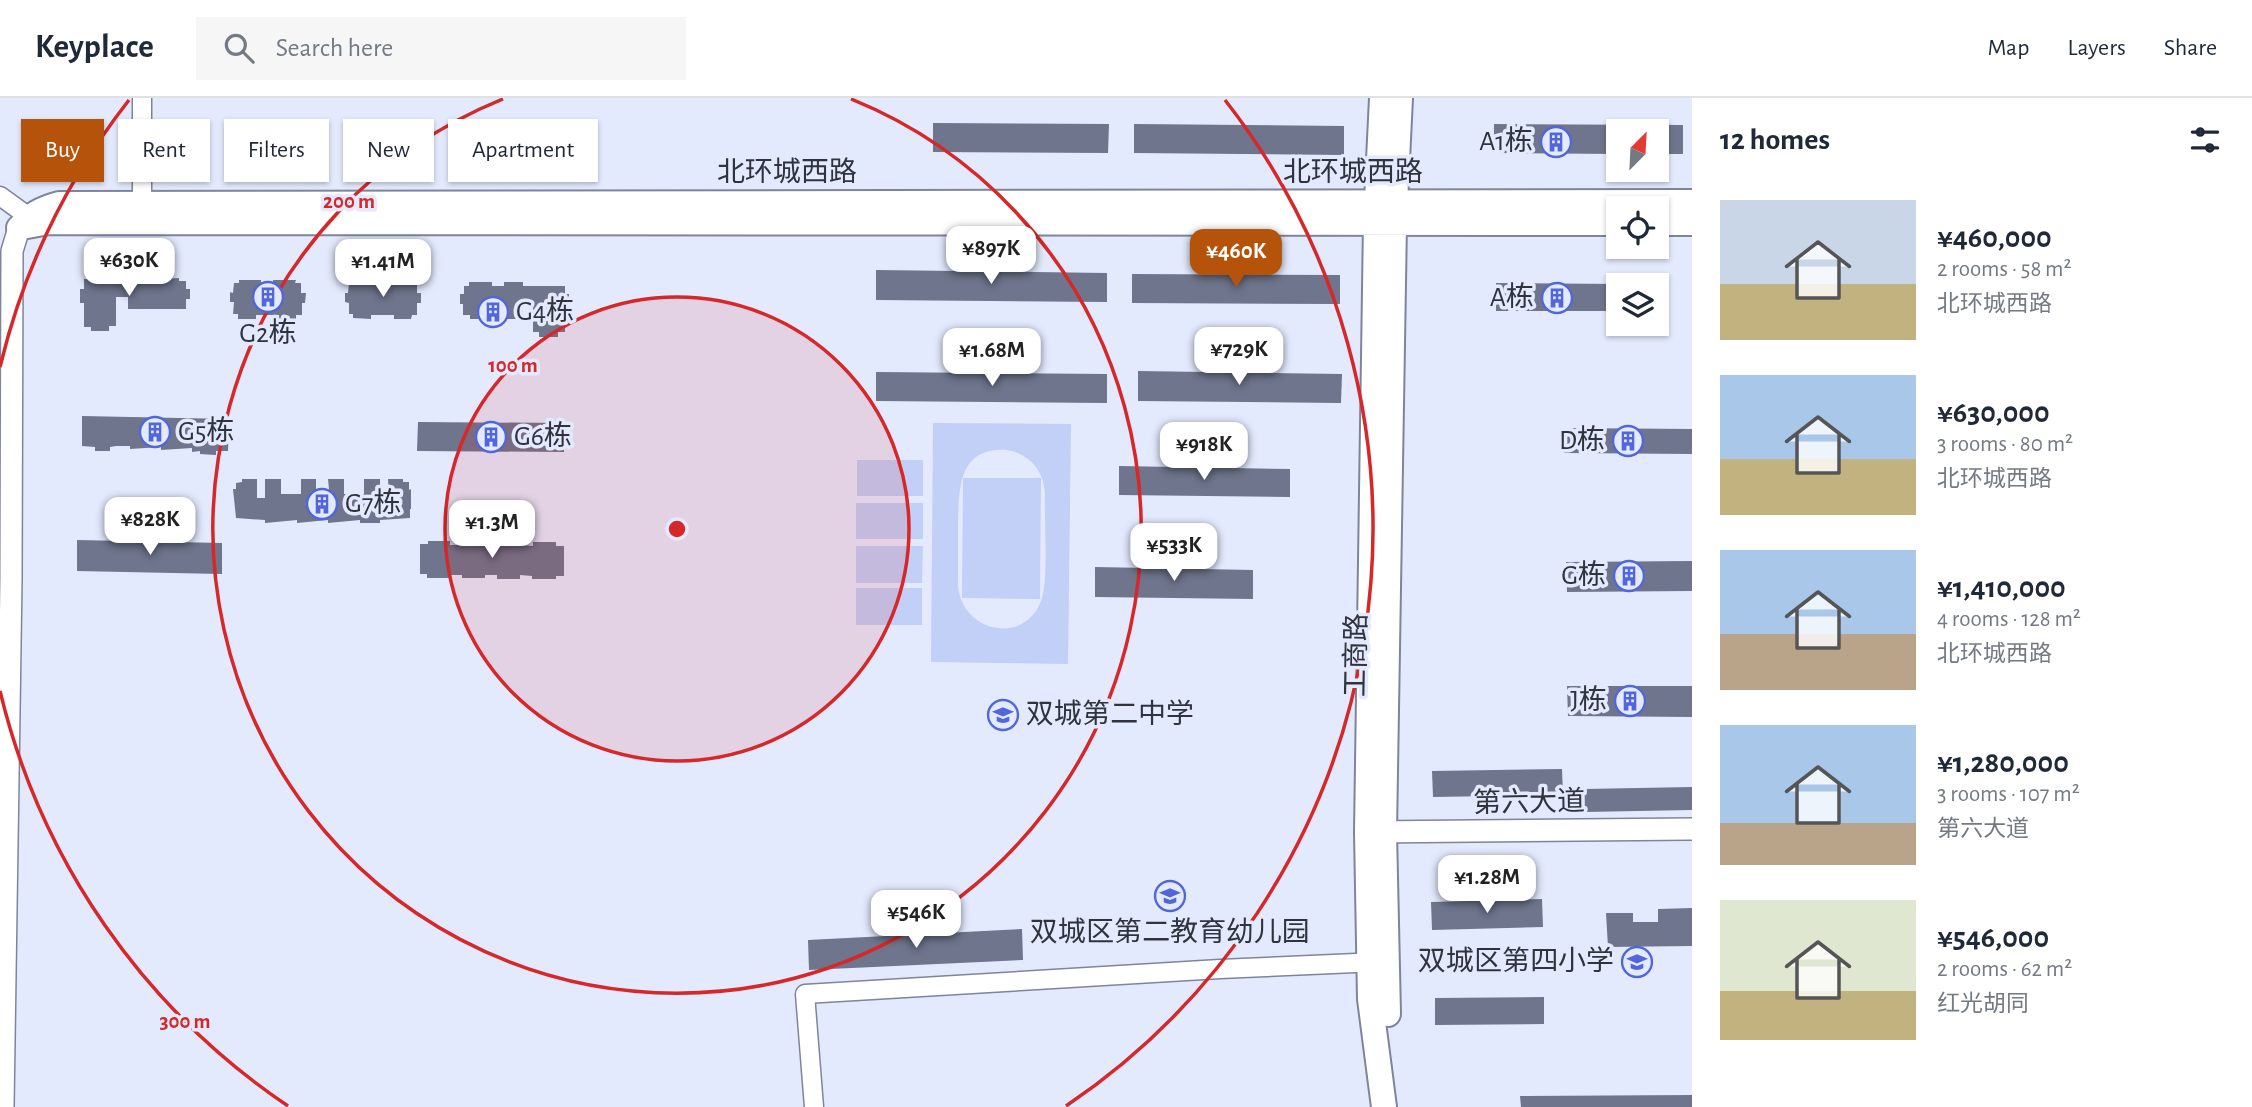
<!DOCTYPE html>
<meta charset="utf-8">
<style>
:root{--surface:#fff;--page:#f6f6f7;--text:#1f2937;--muted:#747a83;--line:#e0e1e3;--accent:#b45309}
body{margin:0;font-family:"Alegreya Sans","Noto Sans SC",sans-serif;background:var(--page);color:var(--text);height:100vh;display:flex;flex-direction:column;font-size:26px;white-space:nowrap}
*{box-sizing:border-box;margin:0}
p{font-size:23px;color:var(--muted)}
.icon{flex:none;width:38px;height:38px;fill:none;stroke:currentColor;stroke-width:2;stroke-linecap:round;stroke-linejoin:round}
.map{position:relative;flex:1;overflow:hidden}
.sheet{display:flex;flex-direction:column;background:var(--surface);width:560px}
.sheet>*{flex:none}
.guide{position:absolute;left:21px;top:21px;width:665px;height:63px;display:flex;gap:14px}
.needle{width:46px;rotate:24deg}
.fabs{position:absolute;left:1606px;top:21px;display:grid;gap:14px}
.fabs a{display:grid;place-items:center;width:63px;height:63px;border-radius:0px;background:var(--surface);box-shadow:0 2px 5px #0004;font-size:35px}
.price{position:absolute;translate:-50% -60px;padding:0 16px;border-radius:14px;background:#fff;color:#222;font-size:23px;line-height:46px;filter:drop-shadow(0 2px 4px #0008)}
.price::after{content:'';position:absolute;left:50%;top:42px;width:21px;height:16px;margin-left:-10px;background:inherit;clip-path:polygon(0 0,100% 0,50% 100%)}
.price.on{background:var(--accent);color:#fff}
ul{padding:0;list-style:none}
li{display:flex;align-items:center;gap:21px;height:175px;padding:0 28px}
li span{display:grid;place-items:center;flex:none;width:196px;height:140px;border-radius:0px;color:#555}
li>.icon{margin-inline-start:auto}
span .icon{width:84px;height:84px;fill:#fffc;stroke-width:1}
li b{font-size:30px}
h2{display:flex;justify-content:space-between;align-items:center;height:84px;padding:0 28px;font-size:30px}
.chip{padding:0 24px;border-radius:0px;background:var(--surface);box-shadow:0 2px 5px #0004;font-size:24px;line-height:63px}
.chip.on{background:var(--accent);color:#fff}
header{display:flex;align-items:center;gap:42px;box-sizing:border-box;height:98px;padding:0 35px;background:var(--surface);border-bottom:2px solid var(--line)}
header strong{font-size:33px}
nav{display:flex;gap:38px;margin-inline-start:auto;font-size:24px}
.search{width:490px;height:63px;background:var(--page);display:flex;align-items:center;gap:18px;box-sizing:border-box;padding:0 24px;border-radius:0px;color:var(--muted);font-size:26px}
main{display:flex;flex:1;min-height:0}
.map>svg:first-child{display:block}
.green{fill:#c2cff6;fill-rule:evenodd}
.building{fill:#6e758c}
.lines{fill:none;stroke-linecap:round;stroke-linejoin:round}
.minor-casing{stroke:#7e859b;stroke-width:21}
.tertiary-casing{stroke:#7e859b;stroke-width:24}
.secondary-casing{stroke:#7e859b;stroke-width:28}
.minor{stroke:#fff;stroke-width:18}
.tertiary{stroke:#fff;stroke-width:21}
.secondary{stroke:#fff;stroke-width:24}
.ring{fill:none;stroke:#d62828;stroke-width:3.5}
.labels{text-anchor:middle;dominant-baseline:central;stroke-width:7;stroke-linejoin:round;paint-order:stroke}
.poi-label{font-size:28px;fill:#30333d;stroke:#e4eafe;text-anchor:end}
.street-label{font-size:28px;fill:#30333d;stroke:#e4eafe}
.centre{fill:#d62828;stroke:#e4eafe;stroke-width:3.5}
.ring-label{font-size:21px;text-anchor:middle;font-weight:bold;fill:#d62828;stroke:#e4eafe;stroke-width:7;stroke-linejoin:round;paint-order:stroke}
</style>
<header>
<strong>Keyplace</strong>
<div class="search"><svg class="icon" aria-label="search" viewBox="0 0 24 24"><circle cx="10" cy="10" r="6"/><path d="M15 15l6 6"/></svg>Search here</div>
<nav><a>Map</a><a>Layers</a><a>Share</a></nav>
</header>
<main>
<div class="map">
<svg width="1692" height="1009" viewBox="0 0 1692 1009">
<rect width="100%" height="100%" fill="#e4eafe"/>
<path class="green" d="M933,325L1071,326L1068,566L931,564ZM1007,352C1030,356 1044,373 1045,396C1044,421 1049,483 1041,503C1024,548 962,534 958,488C958,467 958,447 958,427C959,390 958,349 1007,352Z
M857,362H923V398H857Z
M963,380H1041L1040,501L962,500Z
M856,405H923V441H856Z
M856,448H923L922,485H856Z
M856,490H922V527H856Z"/>
<path class="building" d="M933,25L1109,26L1108,55L933,54Z
M1134,26L1344,28V57L1134,55Z
M1494,26L1683,27V56H1657V33H1619V56L1494,55Z
M876,172L1107,175V204L876,202Z
M1132,176L1340,177V206L1132,205Z
M126,179H145V182L179,180V183H186V191H190V201H186V211H128V199H116V228H109V233H91V229H84V205H80V191H84V181L126,182Z
M354,181L376,182V185H388V182H411V185H417V195H421V205H417V217H412L411,221H394V217H371V221L353,220V216H349V205L345,204V195H348L349,185H354Z
M239,182H261V185H273V182H296L295,185H301V195H306L305,205H302V217H296V221H279V217H256V221H238V216H233L234,204H230V194L233,195L234,185H239Z
M469,184H492V188H504V184H523V188H565V196H569V206H565V210H569V226H565V234H558V239H539V234H533V203H523V221H504V217H491V221H470V217H463V206H460V196H464V188H469Z
M1496,185L1619,186V213H1496Z
M1138,273L1342,276L1341,305L1138,303Z
M876,274L1107,276V305L876,303Z
M82,318L229,321L228,353H216V357L200,356V353L192,354V350L161,352V349L130,351V348H116L110,349V353H95V349L82,348Z
M418,324L564,325V354L417,353Z
M1564,330L1692,331V356L1564,355Z
M1119,368L1290,371V399L1119,397Z
M242,381H257V400H265V381H281V396H301V381H316V401H330L328,381H344V396H364V381H380V400H389L388,381H403V384H409V392L411,391V411H410V420L380,422V425H360V422L328,425V422L297,425V422L265,425V422L236,420L233,391H236V385L242,384Z
M77,442L222,445V476L77,473Z
M428,443H450V447H462L463,443H485V447H498V444H520V447L533,448V444H556V448H564V478H556V481H532V478L520,477V481H497V477H485V480H462V477H450V480H427V476H420V446H428Z
M1692,463V493L1567,494L1566,464Z
M1095,469L1253,472V501L1095,499Z
M1567,588H1692V619L1568,618Z
M1562,671L1563,697L1433,699L1432,673Z
M1692,689V712L1584,714V691Z
M1542,801L1543,829L1432,832L1431,804Z
M1692,810V848L1608,849L1606,815H1633V824H1658V811Z
M1022,831L1023,862L809,872L808,842Z
M1544,899V926L1435,927V900Z
M1692,997V1009H1521L1520,998Z"/>
<g class="lines">
<g class="minor-casing">
<path id="minor" d="M0,98L29,119L34,126
M142,105V0
M814,1009L805,896L1220,871L1379,864"/>
</g>
<g class="tertiary-casing">
<path id="tertiary" d="M1369,734L1692,731
M3,1009L11,481L12,153L19,130"/>
</g>
<g class="secondary-casing">
<path id="secondary" d="M1382,0L1376,124L1367,734L1370,901L1384,1009
M1657,125H1692
M27,128L49,124L1619,125
M19,130C32,116 41,111 59,106L1692,104
M1388,916L1384,734L1394,124L1400,0"/>
</g>
<use href="#minor" class="minor"/>
<use href="#tertiary" class="tertiary"/>
<use href="#secondary" class="secondary"/>
</g>
<circle cx="677" cy="431" r="232" fill="#d62828" fill-opacity=".12"/>
<g class="ring">
<circle cx="677" cy="431" r="232"/>
<path d="M851 1A464 464 0 1 1 503 1"/>
<path d="M288 1008A696 696 0 0 1 0 593M0 269A696 696 0 0 1 129 2M1225 2A696 696 0 0 1 1066 1008"/>
</g>
<defs>
<g id="building-ring" transform="scale(1.575)"><circle r="9.5" fill="#e4eafe" stroke="#5166dc" stroke-width="1.5"/><path d="M-4-6H4V6H1V3H-1V6H-4ZM-2.5-4.3h1.7v1.8h-1.7ZM.8-4.3h1.7v1.8H.8ZM-2.5-1h1.7V.8h-1.7ZM.8-1h1.7V.8H.8Z" fill="#5166dc"/></g>
<g id="school-ring" transform="scale(1.575)"><circle r="9.5" fill="#e4eafe" stroke="#5166dc" stroke-width="1.5"/><path d="M0-5L7-2L0 1L-7-2ZM-4 1L0 2.5L4 1V4Q0 6-4 4Z" fill="#5166dc"/></g>
</defs>
<g fill-rule="evenodd">
<use href="#building-ring" x="1556" y="44"/>
<use href="#building-ring" x="268" y="199"/>
<use href="#building-ring" x="1557" y="200"/>
<use href="#building-ring" x="493" y="214"/>
<use href="#building-ring" x="155" y="334"/>
<use href="#building-ring" x="491" y="339"/>
<use href="#building-ring" x="1628" y="343"/>
<use href="#building-ring" x="322" y="406"/>
<use href="#building-ring" x="1629" y="478"/>
<use href="#building-ring" x="1630" y="603"/>
<use href="#school-ring" x="1003" y="617"/>
<use href="#school-ring" x="1170" y="798"/>
<use href="#school-ring" x="1637" y="864"/>
</g>
<g class="labels">
<g class="poi-label">
<text x="1533" y="44">A1栋</text>
<text x="1534" y="200">A栋</text>
<text x="516" y="214" text-anchor="start">G4栋</text>
<text x="268" y="236" text-anchor="middle">G2栋</text>
<text x="178" y="334" text-anchor="start">G5栋</text>
<text x="514" y="339" text-anchor="start">G6栋</text>
<text x="1605" y="343">D栋</text>
<text x="345" y="406" text-anchor="start">G7栋</text>
<text x="1606" y="478">G栋</text>
<text x="1607" y="603">J栋</text>
<text x="1026" y="617" text-anchor="start">双城第二中学</text>
<text x="1170" y="835" text-anchor="middle">双城区第二教育幼儿园</text>
<text x="1614" y="864">双城区第四小学</text>
</g>
<g class="street-label">
<text x="787" y="75">北环城西路</text>
<text x="1353" y="75">北环城西路</text>
<text transform="translate(1357 557) rotate(-89)">工商路</text>
<text transform="translate(1529 705) rotate(-1)">第六大道</text>
</g>
</g>
<circle cx="677" cy="431" r="10" class="centre"/>
<g class="ring-label">
<text x="349" y="110">200 m</text>
<text x="513" y="274">100 m</text>
<text x="185" y="930">300 m</text>
</g>
</svg>
<div class="fabs">
<a><svg class="needle" viewBox="-14 -14 28 28"><path d="M0-13l5 13h-10z" fill="#e53935"/><path d="M0 13l5-13h-10z" fill="#747a83"/></svg></a>
<a><svg class="icon" aria-label="locate" viewBox="0 0 24 24"><circle cx="12" cy="12" r="6"/><path d="M12 2v4M12 18v4M2 12h4M18 12h4"/></svg></a>
<a><svg class="icon" aria-label="layers" viewBox="0 0 24 24"><path d="M12 4l9 5-9 5-9-5zM3 14l9 5 9-5"/></svg></a>
</div>
<b class="price" style="left:991px;top:188px">¥897K</b>
<b class="price on" style="left:1236px;top:191px">¥460K</b>
<b class="price" style="left:129px;top:200px">¥630K</b>
<b class="price" style="left:383px;top:201px">¥1.41M</b>
<b class="price" style="left:1239px;top:289px">¥729K</b>
<b class="price" style="left:992px;top:290px">¥1.68M</b>
<b class="price" style="left:1204px;top:384px">¥918K</b>
<b class="price" style="left:150px;top:459px">¥828K</b>
<b class="price" style="left:492px;top:462px">¥1.3M</b>
<b class="price" style="left:1174px;top:485px">¥533K</b>
<b class="price" style="left:1487px;top:817px">¥1.28M</b>
<b class="price" style="left:916px;top:852px">¥546K</b>
<div class="guide">
<a class="chip on">Buy</a>
<a class="chip">Rent</a>
<a class="chip">Filters</a>
<a class="chip">New</a>
<a class="chip">Apartment</a>
</div>
</div>
<section class="sheet">
<h2>12 homes<svg class="icon" aria-label="filters" viewBox="0 0 24 24"><path d="M4 7h16M4 17h16"/><circle cx="9" cy="7" r="2"/><circle cx="15" cy="17" r="2"/></svg></h2>
<ul>
<li><span style="background:linear-gradient(#c9d6e8 60%,#c2b280 0)"><svg class="icon" aria-label="home" viewBox="0 0 24 24"><path d="M3 11l9-7 9 7M6 9v11h12V9"/></svg></span><div><b>¥460,000</b><p>2 rooms · 58 m²</p><p>北环城西路</p></div></li>
<li><span style="background:linear-gradient(#a9c7e8 60%,#c2b280 0)"><svg class="icon" aria-label="home" viewBox="0 0 24 24"><path d="M3 11l9-7 9 7M6 9v11h12V9"/></svg></span><div><b>¥630,000</b><p>3 rooms · 80 m²</p><p>北环城西路</p></div></li>
<li><span style="background:linear-gradient(#a9c7e8 60%,#b9a48a 0)"><svg class="icon" aria-label="home" viewBox="0 0 24 24"><path d="M3 11l9-7 9 7M6 9v11h12V9"/></svg></span><div><b>¥1,410,000</b><p>4 rooms · 128 m²</p><p>北环城西路</p></div></li>
<li><span style="background:linear-gradient(#a9c7e8 70%,#b9a48a 0)"><svg class="icon" aria-label="home" viewBox="0 0 24 24"><path d="M3 11l9-7 9 7M6 9v11h12V9"/></svg></span><div><b>¥1,280,000</b><p>3 rooms · 107 m²</p><p>第六大道</p></div></li>
<li><span style="background:linear-gradient(#dfe7d0 65%,#c2b280 0)"><svg class="icon" aria-label="home" viewBox="0 0 24 24"><path d="M3 11l9-7 9 7M6 9v11h12V9"/></svg></span><div><b>¥546,000</b><p>2 rooms · 62 m²</p><p>红光胡同</p></div></li>
</ul>
</section>
</main>
